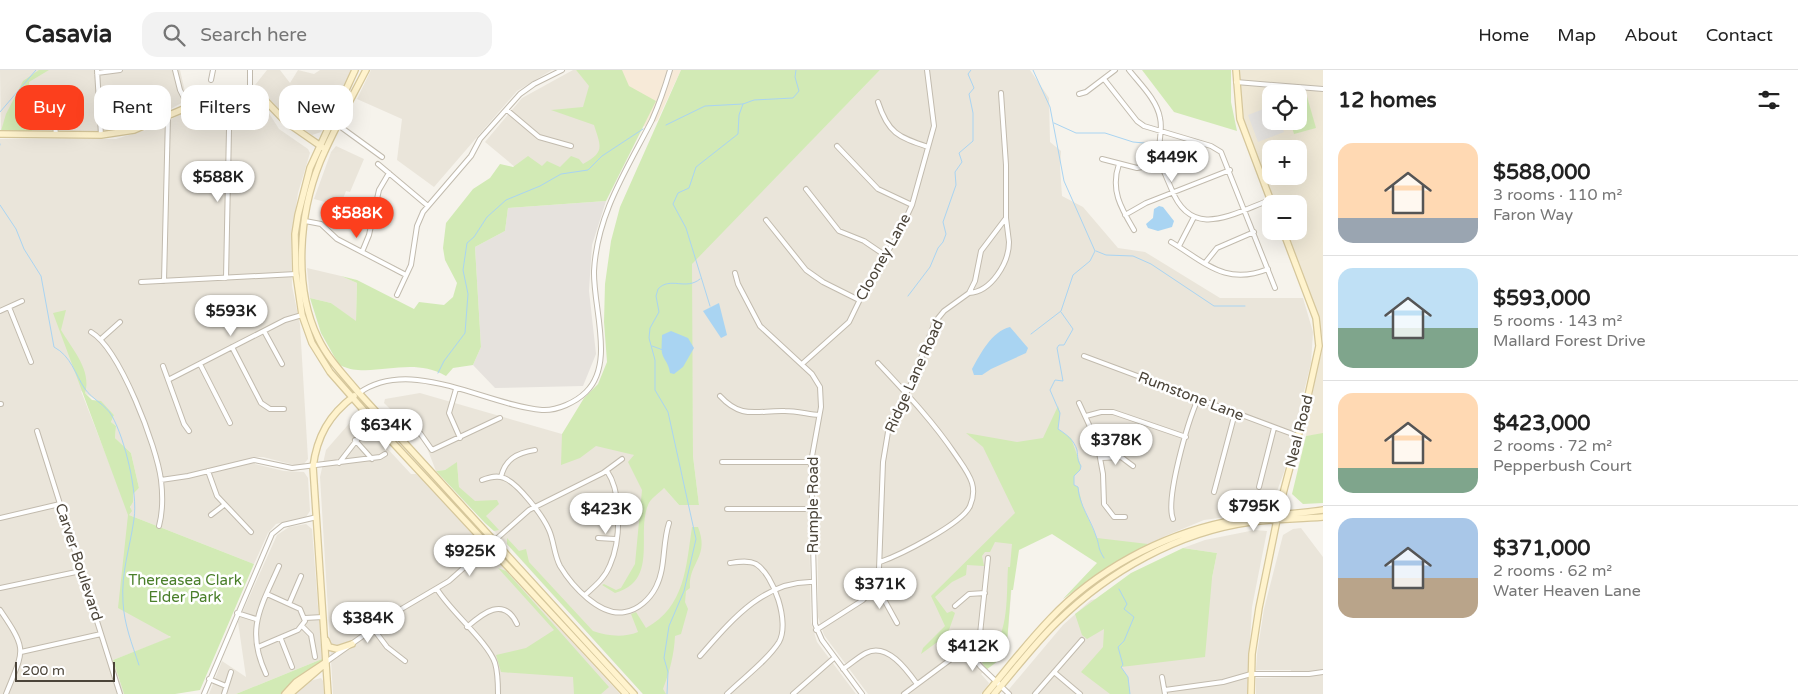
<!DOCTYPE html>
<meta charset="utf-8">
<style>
:root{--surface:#fff;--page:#f2f2f2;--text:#222;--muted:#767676;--line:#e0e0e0;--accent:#fc3f1d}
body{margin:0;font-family:"Varela Round",sans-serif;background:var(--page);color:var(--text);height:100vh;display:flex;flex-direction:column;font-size:19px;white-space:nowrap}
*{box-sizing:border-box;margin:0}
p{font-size:16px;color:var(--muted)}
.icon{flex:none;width:28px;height:28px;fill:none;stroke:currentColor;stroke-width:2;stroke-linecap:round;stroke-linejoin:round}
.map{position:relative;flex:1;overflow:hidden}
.details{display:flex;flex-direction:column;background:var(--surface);width:475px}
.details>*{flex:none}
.top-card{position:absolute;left:15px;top:15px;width:475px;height:45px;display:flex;gap:10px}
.fabs{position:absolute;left:1262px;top:15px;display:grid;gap:10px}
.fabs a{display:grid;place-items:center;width:45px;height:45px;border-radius:10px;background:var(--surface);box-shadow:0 5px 20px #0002;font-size:25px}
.scale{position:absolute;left:15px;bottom:12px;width:100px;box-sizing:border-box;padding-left:5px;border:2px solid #4b4439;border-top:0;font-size:14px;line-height:18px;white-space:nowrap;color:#4b4439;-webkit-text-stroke:4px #fff;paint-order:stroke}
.price{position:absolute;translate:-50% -42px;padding:0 11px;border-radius:18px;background:#fff;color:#222;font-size:16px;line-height:32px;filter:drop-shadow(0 1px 2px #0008)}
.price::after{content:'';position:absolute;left:50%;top:30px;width:15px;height:11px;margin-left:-8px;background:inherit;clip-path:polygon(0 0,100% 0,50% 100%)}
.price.current{background:var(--accent);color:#fff}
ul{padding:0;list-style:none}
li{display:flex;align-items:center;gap:15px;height:125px;padding:0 15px}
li+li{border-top:1px solid var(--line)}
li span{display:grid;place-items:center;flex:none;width:140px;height:100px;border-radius:15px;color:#555}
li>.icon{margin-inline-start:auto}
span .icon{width:60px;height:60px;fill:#fffc;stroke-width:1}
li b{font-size:21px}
h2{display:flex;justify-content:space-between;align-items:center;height:60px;padding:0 15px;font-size:21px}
.tag{padding:0 18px;border-radius:15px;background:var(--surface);box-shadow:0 5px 20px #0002;font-size:18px;line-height:45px}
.tag.current{background:var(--accent);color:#fff}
header{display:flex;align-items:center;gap:30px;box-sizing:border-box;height:70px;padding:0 25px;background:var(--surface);border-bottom:1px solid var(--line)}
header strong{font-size:24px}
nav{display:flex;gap:28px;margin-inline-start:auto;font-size:18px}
.search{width:350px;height:45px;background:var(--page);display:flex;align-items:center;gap:12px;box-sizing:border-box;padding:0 18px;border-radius:15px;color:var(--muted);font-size:19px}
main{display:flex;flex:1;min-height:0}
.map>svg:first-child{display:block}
.residential{fill:#eae5da;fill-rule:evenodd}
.commercial{fill:#f7ead8}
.industrial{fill:#e6e2dd}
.education{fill:#efe8d6;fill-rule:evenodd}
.green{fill:#d2eab5}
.parking{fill:#e5e3e0}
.water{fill:#a9d4f2}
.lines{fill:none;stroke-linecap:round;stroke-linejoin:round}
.stream{stroke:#a9d4f2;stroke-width:1}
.street-casing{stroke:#c2bbae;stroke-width:6}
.secondary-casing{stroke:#d6c79b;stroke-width:8}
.street{stroke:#fff;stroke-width:4}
.secondary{stroke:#fff3cd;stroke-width:5.5}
.labels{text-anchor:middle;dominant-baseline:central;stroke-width:5;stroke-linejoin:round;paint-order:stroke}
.street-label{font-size:15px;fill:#4b4439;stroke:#fff}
.park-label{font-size:15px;fill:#4a7f2a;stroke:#fff}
</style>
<header>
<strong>Casavia</strong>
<div class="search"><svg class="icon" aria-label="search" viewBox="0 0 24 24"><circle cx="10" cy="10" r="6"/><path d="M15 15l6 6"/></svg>Search here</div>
<nav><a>Home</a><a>Map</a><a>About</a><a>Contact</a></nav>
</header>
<main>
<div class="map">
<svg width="1323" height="624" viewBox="0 0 1323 624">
<rect width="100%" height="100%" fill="#f6f3ec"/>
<path class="residential" d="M0,0H180L187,30L154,48L126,58L108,61H1Z
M267,0H280L290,13L298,0L314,4L320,0H352L321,62L312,65L286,47L255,15Z
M371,0H552L517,21L434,117L397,90L402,49L357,29Z
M573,0H576L630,62L598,92L539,117L485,72L522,28Z
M880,0H1030L1049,28L1050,72L1061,81L1060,97L1062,126L1083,137L1118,178L1145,182L1220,228H1303L1313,262L1311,293L1284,402L1272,435L1262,442L1204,450L1165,466L1100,502L1063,529L1098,493L1070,424L1018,443L1006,585L981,604L989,613L987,617L981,624H868L824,565L818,547L817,392L808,398L811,552L817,572L856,624H643L504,471L460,427L457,393L445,400L436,401L427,378L421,369L384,333L385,329L420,323L635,385L679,435H699L693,386L691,194Z
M247,24L259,27L266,35L265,37L279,59L308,79L310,83L298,123L291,171L292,216L300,255L308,389L303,395H294L263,387H252L255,394L284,401L304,402L308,408L310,441L306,447L276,454L268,463L254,494L129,445L170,568L113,590L124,624H0V69H116L159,56L190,39L208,32ZM81,321L102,333L114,345L111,352L116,356L115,368L131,383L139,418L133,424L129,444Z
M336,76L364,89L350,122L346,121L340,136L314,129L331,82Z
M307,198L341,206L357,213L356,252L331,233L310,228Z
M354,348L360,349L411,404H416L423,410L620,624H333L320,407L326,380Z
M306,454L312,459L322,589L236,624H209L222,591L246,607L238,552L277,465L289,457Z
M1301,458L1323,487V624H1256V608L1290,607L1291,600H1256L1257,584L1264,539L1283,465L1293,459Z
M1255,460L1267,461L1252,537L1247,624H1005L1063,555L1091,530L1212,508L1217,483L1183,478L1205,470Z
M321,608L323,611L324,624H295L310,611Z"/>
<path class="commercial" d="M576,0H681L657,51L630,62Z"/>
<path class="industrial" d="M606,131L592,175L589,221L596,284L583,316L495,318L473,295L481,277L475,177L505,161L508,138Z"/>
<path class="education" d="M1239,0H1323V270L1317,243L1285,161H1299V134H1275L1245,54L1241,41ZM1271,24H1299V51H1271ZM1271,79H1299V106H1271Z
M1323,277V364L1306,366L1315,308Z"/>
<path class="green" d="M39,0H49L29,12L32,61H1L6,44L23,11Z
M576,0H622L629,16L656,31L606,131L508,138L505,161L475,177L481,277L473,295L453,298L446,306C415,289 389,302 358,300C351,300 345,297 339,295L321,263L310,228L331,233L356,251L357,213L341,206L357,210L414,239L419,232L444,235L453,227L457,213L445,190L443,178L446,153L473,119L490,108L500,94L513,97L528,86L542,96L547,91L560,97L571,86L579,89L583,94C605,82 601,77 594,55L551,40L583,37L589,16Z
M681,0H880L692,194L693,386L699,435H679L664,418C659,423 650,429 648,435C636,464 659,511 615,523L602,515L604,514L616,520L621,518L635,494L642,420L628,392L634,385L596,376L580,388L561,395L562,364L584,328L598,314L607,292L604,252L605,214L611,171L620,137Z
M1142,0H1231V32L1237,61L1174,42Z
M1306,23L1316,58L1294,64L1290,51H1299V25Z
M66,240L61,260C72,279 92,300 85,323L92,330L101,331L114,345L111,352L116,356L115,368L131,383L139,418L133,424V432L130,437L132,441L129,445L254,494L200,620L175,624H124L113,590L171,567L118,538L128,445L53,243Z
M1058,336L1060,343L1058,359L1071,368L1081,396L1080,400L1074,406V415L1078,417L1083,437L1097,468L1148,474L1100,502L1063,529L1097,493L1052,464L1019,480L1013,520H1011L1006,585L987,599L982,593C1010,567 1006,532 1008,497H1010L1012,474L995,472L990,482H985L982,486L984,496L967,495L966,505L952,512L935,527L947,543L952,541L955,543L949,560L951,562L921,584L923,578L945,556L931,526L1015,443L983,377L966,363L1017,372L1043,368Z
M1323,363V433L1303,434L1292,424L1306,366Z
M457,392L459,417L475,431L497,430L499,434L486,446L499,460L494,461L485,453L436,401L445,400Z
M692,457H698C710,487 688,493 690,518L686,521L685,532L688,539L681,564L675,566C674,585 670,600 663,619L666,624H643L507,474V468L519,481L526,479L529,492L593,561C608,566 623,568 638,562L631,544L636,542L646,558C685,537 686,497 692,457Z
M1183,478L1217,483L1212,508L1205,587L1121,597L1128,607L1130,624H1110L1081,602L1103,577L1104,559L1087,569L1082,565L1075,544L1131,503Z
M498,498L506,501L609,617L601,624H574L573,607L501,602L496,585L526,578L554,560Z
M322,589V592L282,624H236Z"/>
<path class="parking" d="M1271,36V51H1279L1284,62L1258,72L1248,45Z"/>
<path class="water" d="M1159,136L1163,137L1174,151L1172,157L1158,161L1148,158L1146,154L1153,148L1154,139Z
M719,233L727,265L721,268L703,241Z
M1010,257L1028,278L1026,283L991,299L982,305H974L972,299C981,283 991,262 1010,257Z
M671,261L688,268L694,278L683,297L674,304L670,303C668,291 664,291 662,283C661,278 662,271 662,265Z"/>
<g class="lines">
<path class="stream" d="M0,42L36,0
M1054,53L1076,63H1105L1133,72L1144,73
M666,55L705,36L743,34L754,30L793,28L799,21L795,7L796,0
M0,75V74
M1171,85L1194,89
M0,135L16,159L24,179L41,206L54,277C71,286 75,304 85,319C92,329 106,335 112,346C125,369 138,423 134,449C130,478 121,502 123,532C124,554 132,574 139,595
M1096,181L1106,185L1133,186L1151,194L1214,236H1245
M908,226L930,197L938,178L943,172L946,164L943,152L956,115L955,102L962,92L959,83L973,71V43L969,24L974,18L968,4L971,0
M710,236L686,158L673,134L678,123L689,118L696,97L738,64L739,45L743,34
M1061,242L1073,259L1064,275H1059L1057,278L1063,311L1055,310L1050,320L1060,343L1058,359C1066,364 1074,370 1077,380C1078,387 1077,390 1081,396L1080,400L1074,406V415L1078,417C1079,435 1091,450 1096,466C1100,476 1097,477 1104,488
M1031,264L1061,241L1073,205L1090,191L1095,181L1064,111L1050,37L1033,0
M652,276L663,280
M438,303L444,291L465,263L468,224L463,200L467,173L474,167L487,147L506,130L540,116L561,104L588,100L602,86L643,59
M1119,519L1127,534L1124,539L1134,547L1124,571L1118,577L1123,595L1121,597L1128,607L1130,624
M667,624L668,602L664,588L669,556L684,521L696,469L668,342L655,320V290L649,268L650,258L659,242L656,226L658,219C670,206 686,221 700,209"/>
<g class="street-casing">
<path id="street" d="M97,0L101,65
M175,0L180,20L188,36
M250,0V21
M1129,0C1140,14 1157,30 1160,48C1163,60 1158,73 1159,86C1161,97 1167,108 1171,118C1191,171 1232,144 1270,130
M97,3L120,0
M1104,9L1137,51L1144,56L1211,76L1221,82L1275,218
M211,10L213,0
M1236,12L1323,19
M1001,23L1006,95V148
M52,24L56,65
M1079,24L1086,22L1115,0
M878,32C888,63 898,67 928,77
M507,40L539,67L571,76
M230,47V25
M338,55L382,87
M837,76L878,119L912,135
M1102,89L1137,98L1161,93
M378,94L428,136
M1119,94C1110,120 1121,138 1134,160
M806,119L839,161L864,171L886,186
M1125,145L1146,133L1230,100
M766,150L806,200L823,212L859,230
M305,151L321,154L337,169L406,205
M1171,172C1206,193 1226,216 1268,199
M1179,176L1194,147
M362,182L369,165L379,120L389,103
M1205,193L1217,178L1254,162
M735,203L738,214L760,256L812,304L820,317L821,337L811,392L815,554L822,570L862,624
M226,208L229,59
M164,211L168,46
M141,212L296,204
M397,225L411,195L417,156L423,142L471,86L480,69L520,24L534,14L562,0
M9,237L31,292
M0,241L22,231
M264,261L282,294
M91,262C120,279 157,377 161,410C163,427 163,441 159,456
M101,269L120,252
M232,277L261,333L270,339H284
M1084,286L1298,366
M878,293C905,322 932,350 955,384C961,393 969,403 972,413C974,420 973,429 970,436C962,454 900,485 880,492
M200,294L230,353
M802,294L849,252L867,215L898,165L912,135L934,56L927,0
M163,296L184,354L189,361
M168,310L285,250L302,245
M456,319L449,343L460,368
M359,323C411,286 485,335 542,340C557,341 576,332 586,322C615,294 593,238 594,201C597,144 627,99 652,50C659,34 665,17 670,0
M720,326C742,350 757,340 785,341C796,341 808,344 819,345
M1079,333L1097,372L1103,404L1104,434L1114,447H1125
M0,334H1
M1086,346L1101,342H1113L1186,367
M403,349L420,363L432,380L500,348
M37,361L120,624
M355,370L372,389
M1101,388L1121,387L1133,396
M722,392H811
M339,393L363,362
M208,401L217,426L251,462
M501,407C505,389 517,383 535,380
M161,410L188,406L254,390L292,398L380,387L385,384
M482,410C490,407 497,405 504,408C518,413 543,446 549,460C554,471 554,485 560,496C572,516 600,547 625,542C638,540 650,529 656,517C666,498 662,474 669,453
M1259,417L1274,358
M1214,422L1235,343
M727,439H812
M211,445L224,435
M0,448L60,434
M1173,449C1165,429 1188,351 1198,329
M598,468L615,469
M876,515L897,553
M0,518L81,501
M437,519C450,541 488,572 495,593C498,603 498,614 498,624
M585,525C595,516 605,508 610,495C621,470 622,423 607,401
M289,534L301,506
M955,536L969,524L985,523
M0,540C28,581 24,579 6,624
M237,543L256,549
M363,545L387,577L405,591
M305,548L323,547
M302,556L311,565L315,587
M467,557C483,543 504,526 517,554
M816,560L863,530L875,517L879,499L883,392L889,356L911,314L935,252L944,241L969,223L975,211L981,181L1006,148C1007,156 1008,164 1009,172C1009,193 991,222 969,223
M281,569L292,597
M258,577L298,560L305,551L300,539L267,524
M966,578L980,596L1009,624
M21,582L101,564
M700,586C730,552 764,510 813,512
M326,592L398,541L449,511L529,440L603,403L622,389
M843,599C851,594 858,587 866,583C887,572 907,600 917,614
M1054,602L1080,624
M266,604C245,559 261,537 279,496
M1162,607L1165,624
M209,609L226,616
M1165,620L1223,612L1251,604H1309L1323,602
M204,624L272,464L283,455L317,447
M224,624L231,602
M727,624C742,609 768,590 779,572C790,553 774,505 756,494C748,490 738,492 730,493
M793,624L834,588
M904,624L966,578L980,564L988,488
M1035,624L1082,570"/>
</g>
<g class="secondary-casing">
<path id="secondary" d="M355,0L310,98L298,145L295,164L296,204L302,245L312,273L330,302L381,360L626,624
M366,0C350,31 333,61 320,92C299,144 293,216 318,268C328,289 344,305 359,323L634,624
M1236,0L1240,49L1272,134
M0,64L101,65L134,60L207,29L250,21L258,23L286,52L322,77
M326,570L329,577L337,579L352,574
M285,624L296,612L326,592
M290,624L325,594
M328,624L313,397C317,366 329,345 354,326
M986,624C1007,599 1027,573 1050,549C1096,500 1160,466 1225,452C1257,445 1290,445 1323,440
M994,624C1015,600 1034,574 1057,552C1109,501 1178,462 1251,452C1274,449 1299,449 1323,447
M1251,624L1252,584L1259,538L1280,435L1304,344L1319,276L1316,248L1283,161"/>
</g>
<use href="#street" class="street"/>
<use href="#secondary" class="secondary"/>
</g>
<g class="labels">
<g class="street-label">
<text transform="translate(883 187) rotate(-61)">Clooney Lane</text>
<text transform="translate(914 306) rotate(-66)">Ridge Lane Road</text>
<text transform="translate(1191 326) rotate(21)">Rumstone Lane</text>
<text transform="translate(1299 361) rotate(-76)">Neal Road</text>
<text transform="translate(813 435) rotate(-90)">Rumple Road</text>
<text transform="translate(79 492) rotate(72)">Carver Boulevard</text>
</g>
<g class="park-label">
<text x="185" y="510">Thereasea Clark<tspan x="185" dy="17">Elder Park</tspan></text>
</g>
</g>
</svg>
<div class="fabs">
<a><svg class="icon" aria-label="locate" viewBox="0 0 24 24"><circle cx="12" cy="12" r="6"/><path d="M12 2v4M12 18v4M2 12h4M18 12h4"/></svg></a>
<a>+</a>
<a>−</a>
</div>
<div class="scale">200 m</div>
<b class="price" style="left:1172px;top:113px">$449K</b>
<b class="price" style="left:218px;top:133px">$588K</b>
<b class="price current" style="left:357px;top:169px">$588K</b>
<b class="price" style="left:231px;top:267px">$593K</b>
<b class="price" style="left:386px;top:381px">$634K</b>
<b class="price" style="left:1116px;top:396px">$378K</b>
<b class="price" style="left:1254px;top:462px">$795K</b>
<b class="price" style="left:606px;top:465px">$423K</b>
<b class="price" style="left:470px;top:507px">$925K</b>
<b class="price" style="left:880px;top:540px">$371K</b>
<b class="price" style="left:368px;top:574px">$384K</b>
<b class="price" style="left:973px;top:602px">$412K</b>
<div class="top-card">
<a class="tag current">Buy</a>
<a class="tag">Rent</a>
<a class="tag">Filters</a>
<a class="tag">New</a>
</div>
</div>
<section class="details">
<h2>12 homes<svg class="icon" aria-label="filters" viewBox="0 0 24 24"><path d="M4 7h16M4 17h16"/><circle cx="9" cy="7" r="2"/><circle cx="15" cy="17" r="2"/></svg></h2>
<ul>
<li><span style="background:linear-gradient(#ffd9b3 75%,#9aa5b1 0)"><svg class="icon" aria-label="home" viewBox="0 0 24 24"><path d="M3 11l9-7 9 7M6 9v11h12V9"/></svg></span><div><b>$588,000</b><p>3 rooms · 110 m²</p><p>Faron Way</p></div></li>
<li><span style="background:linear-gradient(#bfe0f5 60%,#7fa58c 0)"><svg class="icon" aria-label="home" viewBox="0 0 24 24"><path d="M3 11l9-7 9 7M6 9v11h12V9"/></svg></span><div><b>$593,000</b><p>5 rooms · 143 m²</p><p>Mallard Forest Drive</p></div></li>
<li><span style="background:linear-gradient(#ffd9b3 75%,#7fa58c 0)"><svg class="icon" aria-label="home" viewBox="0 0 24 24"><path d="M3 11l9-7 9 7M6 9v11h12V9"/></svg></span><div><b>$423,000</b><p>2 rooms · 72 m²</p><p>Pepperbush Court</p></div></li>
<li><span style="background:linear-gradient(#a9c7e8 60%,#b9a48a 0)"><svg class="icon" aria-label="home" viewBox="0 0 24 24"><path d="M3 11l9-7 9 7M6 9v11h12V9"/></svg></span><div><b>$371,000</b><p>2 rooms · 62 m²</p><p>Water Heaven Lane</p></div></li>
</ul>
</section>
</main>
